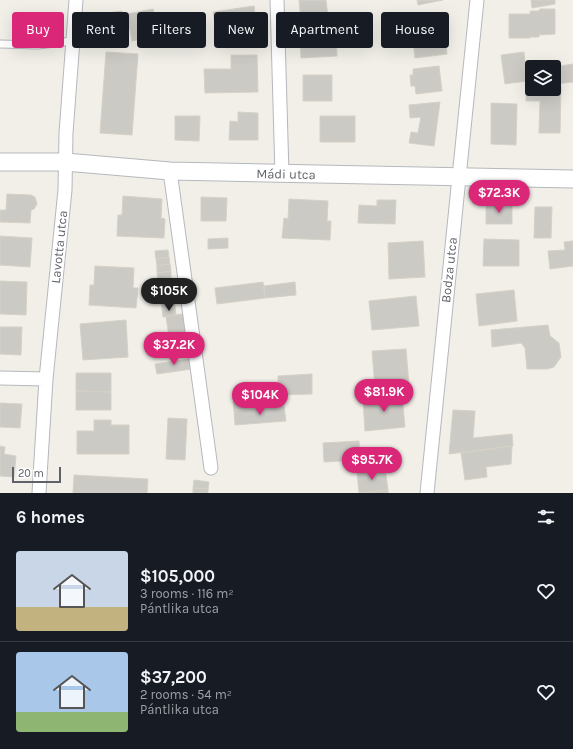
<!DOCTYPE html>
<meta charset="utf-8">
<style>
:root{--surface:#171b24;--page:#242831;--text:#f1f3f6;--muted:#9ea1a6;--line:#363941;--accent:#db2777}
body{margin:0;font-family:Karla,sans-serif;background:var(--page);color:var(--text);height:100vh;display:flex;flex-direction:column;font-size:15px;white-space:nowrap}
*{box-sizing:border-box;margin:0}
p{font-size:13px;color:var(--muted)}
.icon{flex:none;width:22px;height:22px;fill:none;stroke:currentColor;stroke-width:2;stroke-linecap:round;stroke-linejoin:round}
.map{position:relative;height:493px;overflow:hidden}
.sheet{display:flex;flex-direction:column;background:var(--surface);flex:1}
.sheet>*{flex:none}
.top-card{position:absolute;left:12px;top:12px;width:549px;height:36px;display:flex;gap:8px}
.controls{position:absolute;left:525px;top:60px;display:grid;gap:8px}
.controls a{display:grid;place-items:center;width:36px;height:36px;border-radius:4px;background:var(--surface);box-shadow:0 4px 16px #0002;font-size:20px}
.scale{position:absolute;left:12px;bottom:10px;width:49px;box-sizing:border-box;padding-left:4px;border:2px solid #5f6368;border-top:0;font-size:11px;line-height:14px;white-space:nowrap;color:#5f6368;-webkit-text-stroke:3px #fff;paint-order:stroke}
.price{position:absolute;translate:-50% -34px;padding:0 9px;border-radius:14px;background:var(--accent);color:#fff;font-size:13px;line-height:26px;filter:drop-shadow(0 1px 2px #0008)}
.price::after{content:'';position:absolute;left:50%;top:24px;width:12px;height:9px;margin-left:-6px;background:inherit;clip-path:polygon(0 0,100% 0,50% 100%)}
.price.on{background:#222;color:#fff}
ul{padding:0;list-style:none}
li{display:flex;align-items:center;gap:12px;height:100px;padding:0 16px}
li+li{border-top:1px solid var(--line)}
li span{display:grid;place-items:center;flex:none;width:112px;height:80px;border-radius:4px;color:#555}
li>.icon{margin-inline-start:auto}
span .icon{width:48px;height:48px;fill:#fffc;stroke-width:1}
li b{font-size:17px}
h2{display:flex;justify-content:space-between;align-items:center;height:48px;padding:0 16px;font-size:17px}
.tag{padding:0 14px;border-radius:4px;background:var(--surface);box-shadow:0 4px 16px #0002;font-size:14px;line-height:36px}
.tag.on{background:var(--accent);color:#fff}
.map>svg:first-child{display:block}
.building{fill:#cccac5;stroke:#d6d1c6}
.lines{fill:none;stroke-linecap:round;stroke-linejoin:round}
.service-casing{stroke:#b5b8bc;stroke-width:9}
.minor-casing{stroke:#b5b8bc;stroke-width:15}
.tertiary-casing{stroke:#b5b8bc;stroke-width:19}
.service{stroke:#fff;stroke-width:7}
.minor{stroke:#fff;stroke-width:13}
.tertiary{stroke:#fff;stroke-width:17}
.labels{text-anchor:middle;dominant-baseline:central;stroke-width:4;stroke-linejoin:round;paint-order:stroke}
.street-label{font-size:13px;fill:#5f6368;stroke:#fff}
</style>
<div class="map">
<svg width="573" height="493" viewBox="0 0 573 493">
<rect width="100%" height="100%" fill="#f1efe8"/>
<path class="building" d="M299,0H326L328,17L301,20Z
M417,0H443L418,5Z
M531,0H555V4L532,8Z
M254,6L256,24L216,30L213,12Z
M153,9L156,25L150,27L151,37L132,41L127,14Z
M540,9H555V34L539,35V37H530V38H509V14H530V11H539Z
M122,11L126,40L95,45L91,15Z
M435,15L436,22L443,21L447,54L415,58L411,22L417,21L416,17Z
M336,32L337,56L301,58L300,34Z
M106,52L138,54L132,135L100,133Z
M524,52L527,81L505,84L501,55Z
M231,55H257L258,92L205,93L204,69H231Z
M573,64V82L555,84L554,67Z
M439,66L442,91L416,94L415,86H411L410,75H413V69Z
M303,75H332V101H303Z
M526,86L532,87V89H554V87H561L560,133H539L540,101H526Z
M440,102L434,146L409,143L411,132L418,133L421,117L410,118L409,105Z
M491,103L517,104L516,145L491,144Z
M238,112L258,113V140H229L230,121L238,122Z
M175,116H200L199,141L175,140Z
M320,116H355V142H320Z
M7,194L31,195L35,197L37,204L34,209L31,210L30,223L0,222V210H6Z
M123,196L162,199L161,218L165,219L164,238L117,236L118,215H122Z
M201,197L227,198L226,221H201Z
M289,199L328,201L327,221H331L330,240L282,238L284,218L288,219Z
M377,200H396L395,224L358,223L359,205L377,206Z
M486,203L512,204V224H486Z
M535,207H552L551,238H534Z
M0,236L32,238L30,267L0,265Z
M228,238V248L208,249V239Z
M484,239L519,240V266H483Z
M423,241L425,277L389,279L388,243Z
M573,241V266L550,269L548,251L565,250L564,242Z
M168,250L169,257L156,259L155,251Z
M169,257L170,264L157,266L156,259Z
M170,264L171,271L157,273V266Z
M95,266L134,268L133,288H138L136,308L89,305L90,285H94Z
M171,271V279L158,280L157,273Z
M171,279L172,286L159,288L158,280Z
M0,281L27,282L26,315L0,314Z
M263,282L265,298L217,304L215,288Z
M295,282L296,295L265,298L264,286Z
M172,286L173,293L160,295L159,288Z
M514,290L517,321L479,326L476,294Z
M173,293L174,300L161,302L160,295Z
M416,296L419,326L372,330L369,301Z
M174,300L175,307L162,309L161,302Z
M175,307L176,315L163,317L162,309Z
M183,314L186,334L169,337L166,316Z
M126,320L128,357L83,360L80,324Z
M548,325L550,336L559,343L561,357L554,367L547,369H527L525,348L521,343L492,347L491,330Z
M0,327H22L21,355L0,354Z
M406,349L409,385L375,388L372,351Z
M191,359L192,369L157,374L155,364Z
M76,373H111V392L76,391Z
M312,374V394L278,395V376Z
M76,391L111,392V410H76Z
M402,396L405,427L365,431L363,399Z
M250,400V409L234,410L233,401Z
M0,403L22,404L20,428L0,427Z
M284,406L286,421L235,425L234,410Z
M453,410L475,411L473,438L512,434L513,446L449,454Z
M168,418L187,419L185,460L166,459Z
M94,420H111V425H129V454H77V431H94Z
M359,441L360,460L324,462L323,443Z
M0,446L5,447L4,454L16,456L14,477L0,476Z
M512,446L511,464L486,467L487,477L465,480L461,453Z
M385,468L388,490L359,493L357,472Z
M74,475L148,479L147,493H73Z
M194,480L209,482L208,489L193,488Z
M193,488L208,489V493H193Z
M388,490V493H363Z"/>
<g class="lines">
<g class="service-casing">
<path id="service" d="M0,44L38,45L72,41"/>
</g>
<g class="minor-casing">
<path id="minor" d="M277,0L282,174
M170,171L211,468
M0,378L46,379
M39,493L46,379L65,190L66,133L76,0
M427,493L477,0"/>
</g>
<g class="tertiary-casing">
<path id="tertiary" d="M0,162H65L170,171L573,179"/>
</g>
<use href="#service" class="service"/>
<use href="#minor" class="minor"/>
<use href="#tertiary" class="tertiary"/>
</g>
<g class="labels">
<g class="street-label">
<text transform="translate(286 174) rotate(1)">Mádi utca</text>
<text transform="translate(59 247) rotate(-84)">Lavotta utca</text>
<text transform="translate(449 270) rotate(-84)">Bodza utca</text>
</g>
</g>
</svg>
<div class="controls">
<a><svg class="icon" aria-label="layers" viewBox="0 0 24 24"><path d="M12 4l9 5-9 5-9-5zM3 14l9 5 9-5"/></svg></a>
</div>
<div class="scale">20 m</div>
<b class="price" style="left:499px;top:214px">$72.3K</b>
<b class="price on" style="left:169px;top:312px">$105K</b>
<b class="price" style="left:174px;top:366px">$37.2K</b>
<b class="price" style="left:384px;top:413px">$81.9K</b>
<b class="price" style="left:260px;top:416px">$104K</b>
<b class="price" style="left:372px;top:481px">$95.7K</b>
<div class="top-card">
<a class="tag on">Buy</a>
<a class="tag">Rent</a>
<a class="tag">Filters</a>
<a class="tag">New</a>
<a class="tag">Apartment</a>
<a class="tag">House</a>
</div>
</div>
<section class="sheet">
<h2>6 homes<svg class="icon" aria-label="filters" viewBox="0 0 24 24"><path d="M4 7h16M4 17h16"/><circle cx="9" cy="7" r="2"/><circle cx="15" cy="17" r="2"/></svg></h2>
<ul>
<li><span style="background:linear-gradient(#c9d6e8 70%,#c2b280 0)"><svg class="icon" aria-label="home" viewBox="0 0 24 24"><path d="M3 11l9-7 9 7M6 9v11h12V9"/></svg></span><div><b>$105,000</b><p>3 rooms · 116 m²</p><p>Pántlika utca</p></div><svg class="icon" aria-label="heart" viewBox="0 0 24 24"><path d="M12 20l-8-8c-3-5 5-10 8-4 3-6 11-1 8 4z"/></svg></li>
<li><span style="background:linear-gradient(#a9c7e8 75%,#8fb573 0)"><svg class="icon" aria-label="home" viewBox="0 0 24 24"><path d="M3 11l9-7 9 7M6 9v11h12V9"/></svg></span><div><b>$37,200</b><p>2 rooms · 54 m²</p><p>Pántlika utca</p></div><svg class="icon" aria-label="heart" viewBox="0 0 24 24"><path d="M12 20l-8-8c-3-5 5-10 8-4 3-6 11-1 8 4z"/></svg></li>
</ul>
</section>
